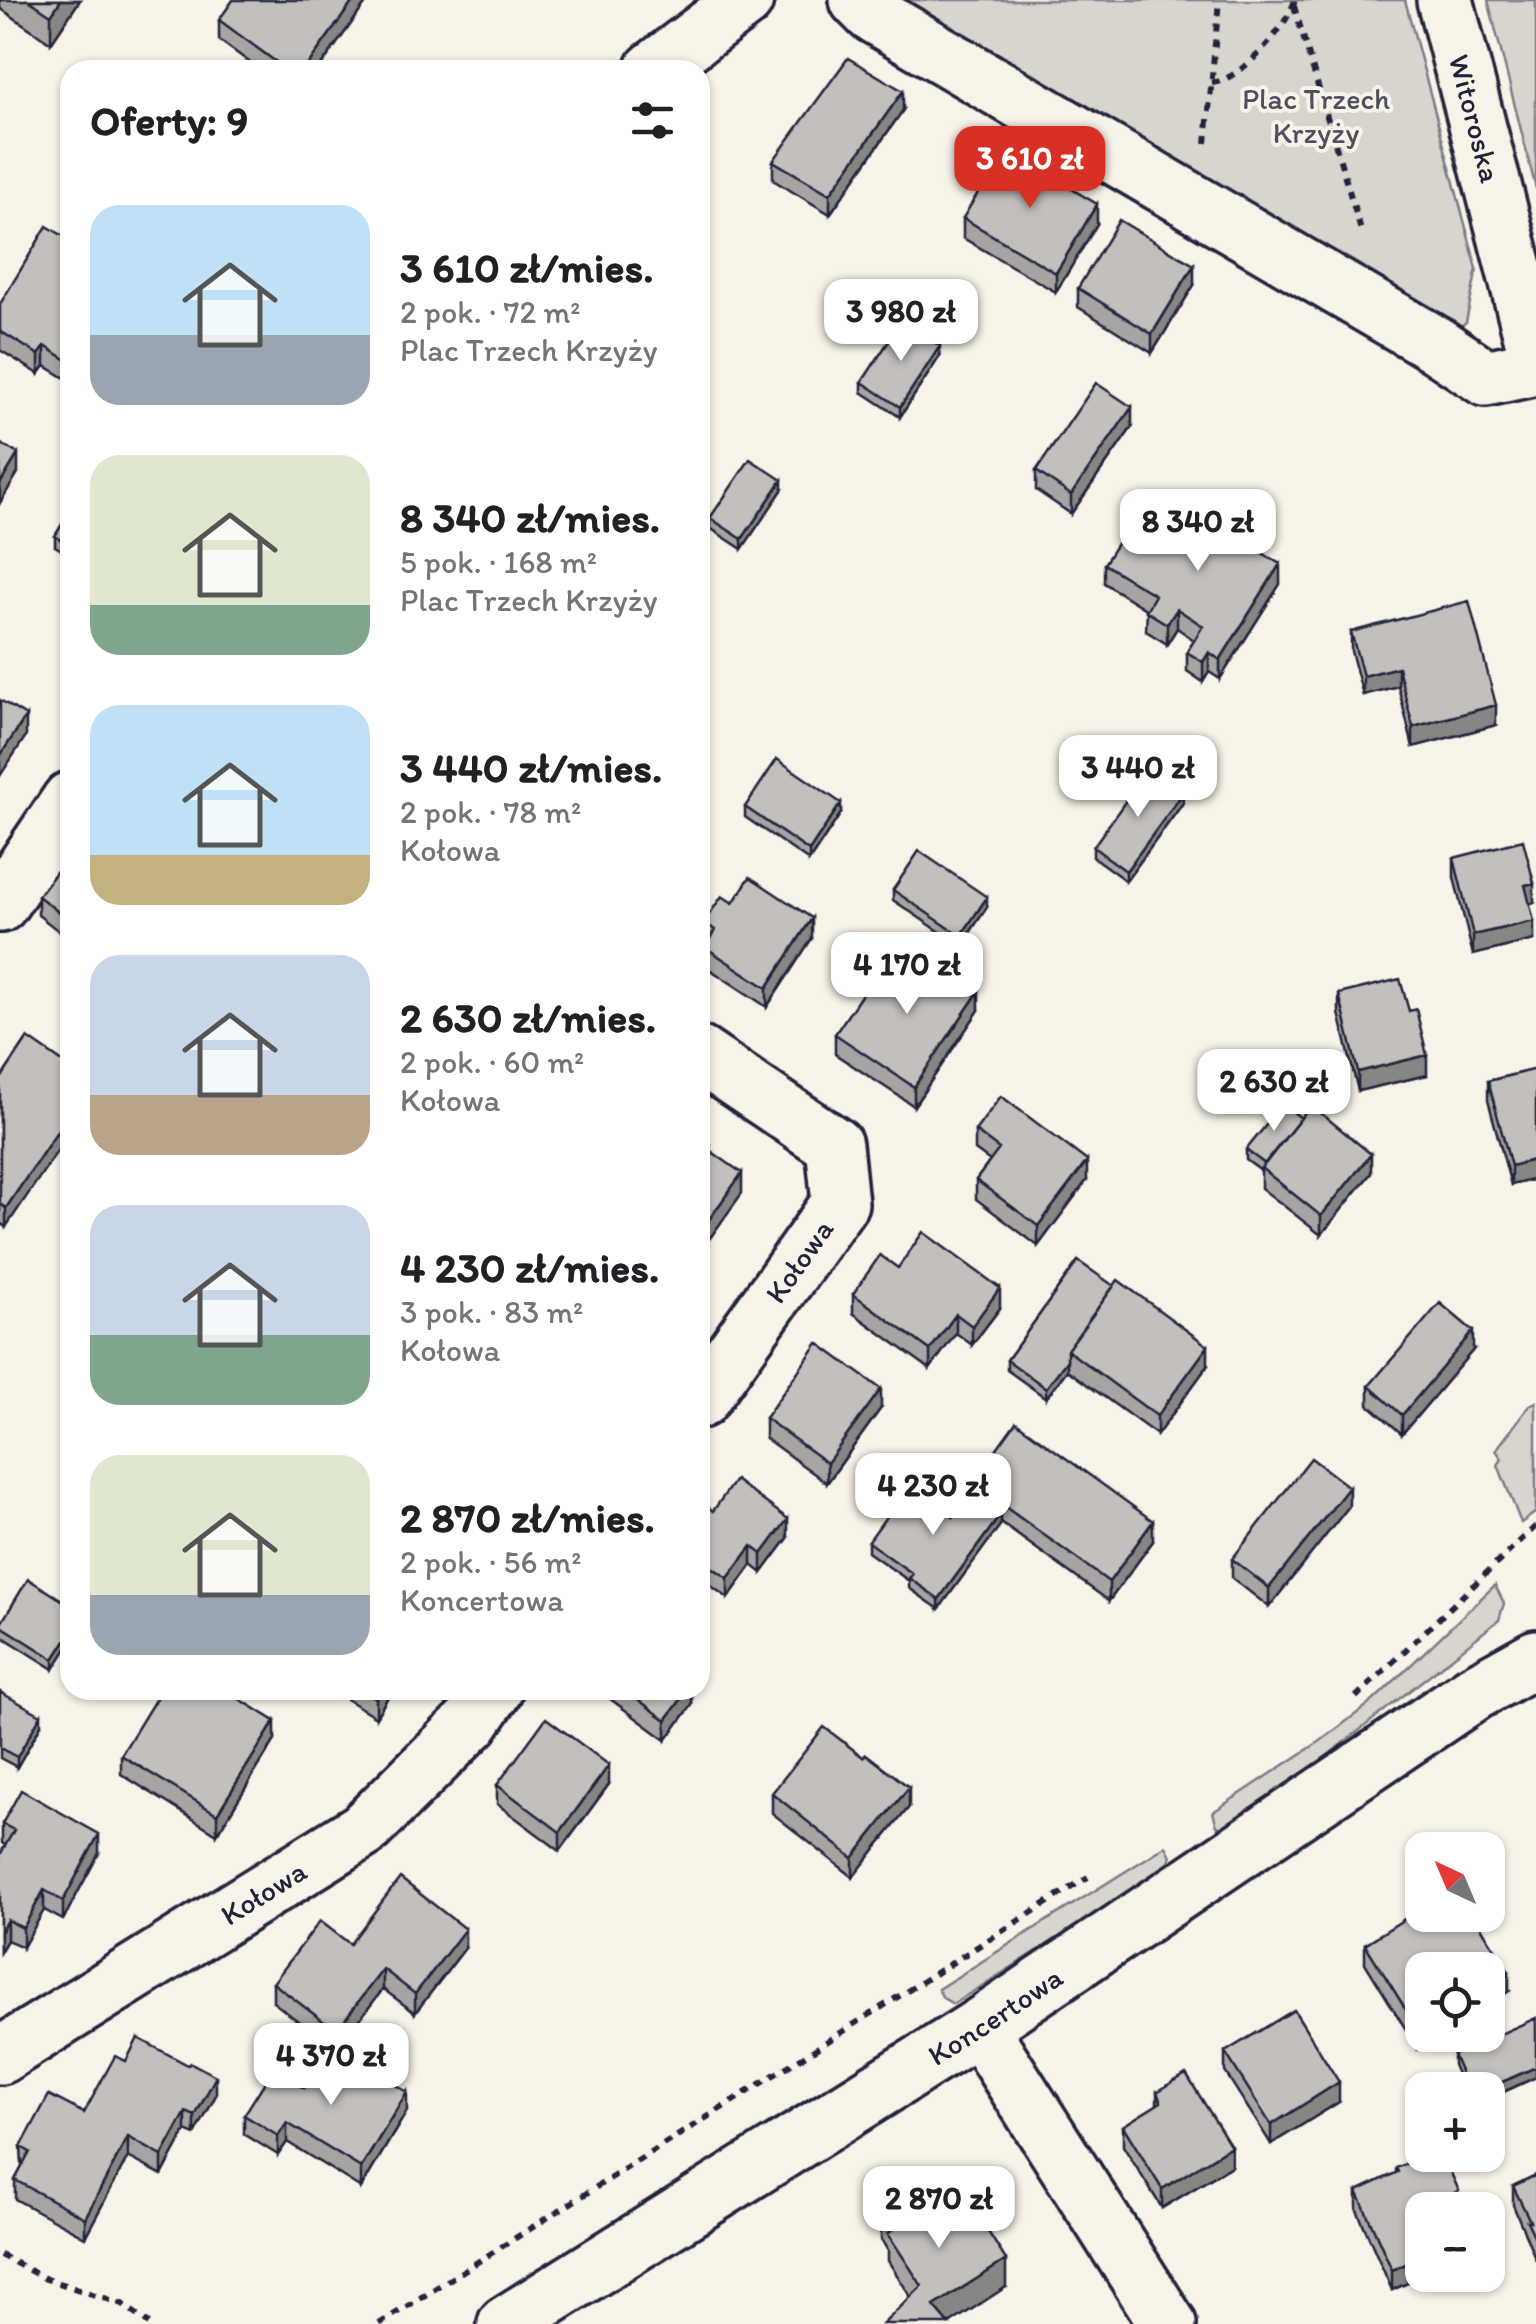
<!DOCTYPE html>
<html lang="pl">
<meta charset="utf-8">
<style>
:root{--surface:#fff;--page:#f2f2f2;--text:#202124;--muted:#757577;--accent:#d93025}
body{margin:0;font-family:Itim,sans-serif;background:var(--page);color:var(--text);height:100vh;display:flex;flex-direction:column;font-size:38px;white-space:nowrap}
*{box-sizing:border-box;margin:0}
p{font-size:32px;color:var(--muted)}
.icon{flex:none;width:55px;height:55px;fill:none;stroke:currentColor;stroke-width:2;stroke-linecap:round;stroke-linejoin:round}
.map{position:relative;flex:1;overflow:hidden}
.details{position:absolute;left:60px;top:60px;width:650px;height:1640px;display:flex;flex-direction:column;background:var(--surface);border-radius:30px;box-shadow:0 2px 8px #0004}
.details>*{flex:none}
.needle{width:65px;rotate:316deg}
.tools{position:absolute;left:1405px;top:1832px;display:grid;gap:20px}
.tools a{display:grid;place-items:center;width:100px;height:100px;border-radius:20px;background:var(--surface);box-shadow:0 2px 8px #0004;font-size:50px}
.price{position:absolute;translate:-50% -85px;padding:0 22px;border-radius:20px;background:#fff;color:#222;font-size:32px;line-height:65px;filter:drop-shadow(0 2px 5px #0008)}
.price::after{content:'';position:absolute;left:50%;top:60px;width:30px;height:22px;margin-left:-15px;background:inherit;clip-path:polygon(0 0,100% 0,50% 100%)}
.price.selected{background:var(--accent);color:#fff}
ul{padding:0;list-style:none}
li{display:flex;align-items:center;gap:30px;height:250px;padding:0 30px}
li span{display:grid;place-items:center;flex:none;width:280px;height:200px;border-radius:30px;color:#555}
li>.icon{margin-inline-start:auto}
span .icon{width:120px;height:120px;fill:#fffc;stroke-width:1}
li b{font-size:42px}
h2{display:flex;justify-content:space-between;align-items:center;height:120px;padding:0 30px;font-size:42px}
.map>svg:first-child{display:block}
.green{fill:#d8d5cf;stroke:#7d7c85;stroke-width:2.5}
.lines{fill:none;stroke-linecap:round;stroke-linejoin:round}
.street-casing{stroke:#22223b;stroke-width:62}
.secondary-casing{stroke:#22223b;stroke-width:62}
.path{stroke:#22223b;stroke-width:6;stroke-dasharray:8 8;stroke-linecap:butt}
.street{stroke:#f7f3e8;stroke-width:55}
.secondary{stroke:#f7f3e8;stroke-width:55}
.wall{fill:#a7a4a3;stroke:#22223b;stroke-width:2.5}
.shaded-wall{fill:#888684;stroke:#22223b;stroke-width:2.5}
.building{fill:#c2bfbd;stroke:#22223b;stroke-width:2.5}
.labels{text-anchor:middle;dominant-baseline:central;stroke-width:8;stroke-linejoin:round;paint-order:stroke}
.park-label{font-size:30px;fill:#504f60;stroke:#f7f3e8}
.street-label{font-size:30px;fill:#22223b;stroke:#f7f3e8}
</style>
<div class="map">
<svg width="1536" height="2324" viewBox="0 0 1536 2324">
<rect width="100%" height="100%" fill="#f7f3e8"/>
<filter id="ink" filterUnits="userSpaceOnUse"><feTurbulence type="fractalNoise" baseFrequency=".01" numOctaves="2"/><feDisplacementMap in="SourceGraphic" scale="20" xChannelSelector="R" yChannelSelector="G"/><feConvolveMatrix kernelMatrix="1 2 1 2 8 2 1 2 1" color-interpolation-filters="sRGB"/></filter>
<g filter="url(#ink)">
<path class="green" d="M891,0H1405L1477,269L1466,322L1459,328Z
M1488,0H1536V189Z
M1536,1402V1512L1521,1523L1498,1465L1502,1459L1496,1450L1530,1405Z
M1495,1585L1504,1603L1499,1620L1232,1831L1217,1826L1213,1812L1322,1740L1373,1701Z
M1166,1846L1171,1856L1166,1870L953,2004L943,1998L938,1989Z"/>
<g class="lines">
<g class="street-casing">
<g id="street">
<path d="M858,0L872,14L1435,344L1486,378L1536,367"/>
<path d="M653,70L745,0"/>
<path d="M0,904L70,800"/>
<path d="M700,1055L834,1145L840,1203L700,1400"/>
<path d="M979,2027L1168,2324"/>
<path id="s1" d="M0,2056L363,1830L472,1722L494,1690"/>
</g>
</g>
<g class="secondary-casing">
<g id="secondary">
<path id="s2" d="M1445,0L1536,352"/>
<path id="s3" d="M506,2324L979,2027L1475,1692L1536,1658"/>
</g>
</g>
<path class="path" d="M1294,6L1362,234
M1212,83C1242,79 1286,29 1295,0
M1206,143L1219,0
M1356,1697L1536,1526
M0,2255L46,2279L123,2304L149,2324
M379,2324L1088,1877"/>
<use href="#street" class="street"/>
<use href="#secondary" class="secondary"/>
</g>
<path class="wall" d="M0,0H80L51,43L0,8Z
M368,0L318,70H260L219,40V20Z
M903,110L830,214L773,180V161Z
M963,218L1097,224L1056,292L963,238Z
M70,240V381L45,366L39,374L0,350V304Z
M1194,285L1152,353L1078,307V288Z
M940,356L900,417L862,392V382Z
M1132,427L1071,514L1036,490V471Z
M782,490L742,549L710,528V518Z
M70,511V555L55,546V536Z
M1240,539L1280,584L1220,679L1209,672L1203,682L1187,671V652L1194,640L1177,628L1167,644L1146,631L1147,610L1104,583V564L1139,551Z
M1351,632L1496,725L1413,747L1398,686L1363,695L1351,651Z
M1183,803L1126,881L1093,857V847Z
M745,807L841,813L809,861L745,817Z
M70,854V940L38,915V896Z
M1454,858L1534,902L1529,903L1534,940L1473,955L1454,877Z
M893,890L987,907L961,946L893,900Z
M733,903L812,938L767,1007L705,966V947L707,944L704,942V922Z
M920,979L979,1010L914,1106L835,1054V1034Z
M1339,994L1409,1011L1427,1075L1358,1091L1339,1013Z
M28,1038L6,1227L0,1223V1080Z
M1536,1069V1179L1511,1185L1488,1100V1081Z
M975,1131L1087,1180L1038,1246L976,1199V1180L990,1161L975,1150Z
M1246,1150L1371,1173L1321,1235L1261,1188V1171L1246,1160Z
M1078,1261L1208,1365L1157,1435L1067,1370L1046,1398L1007,1370V1360Z
M898,1268L1000,1308L972,1345L956,1333L930,1369L853,1313V1294Z
M1473,1350L1402,1434L1369,1405V1386Z
M881,1408L827,1483L765,1438V1418Z
M972,1483L1153,1541L1109,1601L1001,1523L939,1609L909,1588V1581L868,1552V1542L953,1517L972,1492Z
M1349,1506L1269,1607L1232,1578V1559Z
M700,1507L788,1538L762,1573L752,1565L728,1598L700,1578Z
M70,1605L54,1669L0,1635V1624Z
M331,1690H392L376,1717Z
M598,1690H692V1705L666,1740Z
M0,1692L41,1725L17,1767L0,1758Z
M275,1740L217,1834L121,1774V1755Z
M609,1784L560,1851L497,1804V1785Z
M772,1793L909,1807L853,1877L772,1813Z
M2,1824L99,1853L63,1920L44,1910L23,1947L7,1940L0,1952V1855L5,1845L2,1843Z
M350,1944L465,1948L415,2013L383,1989L336,2050L273,2002V1983Z
M1365,1944L1509,1991L1422,2035H1440L1418,2049L1365,1963Z
M1225,2052L1339,2102L1271,2144L1225,2072Z
M1453,2055L1536,2077L1488,2099V2090H1464L1453,2065Z
M126,2061L216,2095L195,2135L186,2131L162,2175L128,2157L85,2237L15,2199V2180L22,2167L21,2147L84,2113Z
M304,2088L407,2111L361,2188L287,2142L278,2155L244,2134V2115Z
M1157,2092L1231,2166L1162,2208L1123,2146V2126L1157,2105Z
M1396,2168L1422,2275H1425L1392,2290L1357,2210V2191L1396,2173Z
M1536,2175V2260L1513,2205V2186Z
M926,2208L1006,2287L911,2297L888,2261V2251L881,2239V2212Z"/>
<path class="shaded-wall" d="M61,0H80L51,43V15Z
M354,0H368L318,70H304Z
M903,91V110L830,214V194Z
M1097,204V224L1056,292V273Z
M1194,265V285L1152,353V334Z
M45,346V366L39,374V355Z
M940,346V356L900,417V407Z
M1132,407V427L1071,514V495Z
M18,454V473L0,503V484Z
M782,480V490L742,549V539Z
M1240,523V542L1233,535Z
M1280,564V584L1220,679V660Z
M1177,609V628L1167,644V624Z
M1209,652V672L1203,682V662Z
M1398,667V686L1363,695V676Z
M1496,705V725L1413,747V727Z
M26,716V736L0,776V756Z
M1183,793V803L1126,881V871Z
M841,803V813L809,861V851Z
M1534,883V902L1525,905V885Z
M987,897V907L961,946V936Z
M812,918V938L767,1007V988Z
M1534,921V940L1473,955V935Z
M979,991V1010L914,1106V1087Z
M1427,1055V1075L1358,1091V1072Z
M70,1112V1132L6,1227V1208Z
M1371,1154V1173L1321,1235V1216Z
M1536,1159V1179L1511,1185V1166Z
M1087,1161V1180L1038,1246V1226Z
M742,1173V1193L700,1252V1232Z
M1000,1288V1308L972,1345V1326Z
M956,1314V1333L930,1369V1350Z
M1473,1331V1350L1402,1434V1415Z
M1208,1346V1365L1157,1435V1416Z
M1067,1360V1370L1046,1398V1388Z
M881,1389V1408L827,1483V1463Z
M1349,1487V1506L1269,1607V1588Z
M1001,1514V1524L939,1609V1599Z
M788,1519V1538L762,1573V1554Z
M1153,1521V1541L1109,1601V1582Z
M752,1546V1565L728,1598V1578Z
M70,1634V1644L54,1669V1659Z
M381,1690H392L376,1717V1698Z
M688,1690H692V1705L666,1740V1720Z
M41,1715V1725L17,1767V1757Z
M275,1721V1740L217,1834V1814Z
M609,1765V1784L560,1851V1832Z
M909,1787V1807L853,1877V1858Z
M99,1834V1853L63,1920V1901Z
M44,1890V1910L23,1947V1928Z
M7,1920V1940L0,1952V1932Z
M465,1929V1948L415,2013V1994Z
M383,1969V1989L336,2050V2031Z
M1509,1972V1991L1488,2005V1986Z
M1422,2027V2035H1440L1418,2049V2029Z
M1536,2067V2077L1488,2099V2090H1484Z
M216,2076V2095L195,2135V2116Z
M1339,2082V2102L1271,2144V2125Z
M407,2092V2111L361,2188V2168Z
M186,2112V2131L162,2175V2156Z
M287,2123V2142L278,2155V2136Z
M128,2137V2157L85,2237V2218Z
M1231,2146V2166L1162,2208V2189Z
M1422,2257V2275H1425L1392,2290V2270Z
M1006,2260V2287L949,2324L934,2306Z"/>
<path class="building" d="M29,0H61L51,15Z
M233,0H354L304,70H287L219,20Z
M848,58L903,91L830,194L773,161Z
M1004,149L1097,204L1056,273L963,218Z
M1119,220L1194,265L1152,334L1078,288Z
M47,226L70,240V362L45,346L39,355L0,331V304Z
M902,321L940,346L900,407L862,382Z
M1096,383L1132,407L1071,495L1036,471Z
M0,443L18,454L0,484Z
M750,459L782,480L742,539L710,518Z
M1174,497L1216,524L1224,512L1240,523L1233,535L1280,564L1220,660L1209,652L1203,662L1187,652L1203,626L1177,609L1167,624L1146,611L1155,595L1104,564L1120,539L1139,551Z
M70,511V545L55,536Z
M1469,601L1496,705L1413,727L1398,667L1363,676L1351,632Z
M0,700L26,716L0,756Z
M777,759L841,803L809,851L745,807Z
M1149,768L1183,793L1126,871L1093,847Z
M1523,840L1534,883L1525,885L1534,921L1473,935L1454,858Z
M919,851L987,897L961,936L893,890Z
M70,854V921L38,896Z
M750,877L812,918L767,988L705,947L715,930L704,922L722,896L733,903Z
M887,957L920,979L932,960L979,991L914,1087L835,1034Z
M1400,979L1409,1011L1416,1009L1427,1055L1358,1072L1339,994Z
M28,1038L70,1067V1112L6,1208L0,1204V1080Z
M1536,1069V1159L1511,1166L1488,1081Z
M1001,1096L1087,1161L1038,1226L976,1180L999,1149L975,1131Z
M1283,1104L1301,1118L1265,1164L1246,1150Z
M1311,1105L1371,1154L1321,1216L1261,1168Z
M700,1137L711,1145L708,1149L742,1173L700,1232Z
M923,1232L1000,1288L972,1326L956,1314L930,1350L853,1294L880,1255L898,1268Z
M1078,1261L1114,1286L1067,1350V1360L1046,1388L1007,1360Z
M1118,1280L1208,1346L1157,1416L1067,1350Z
M1440,1303L1473,1331L1402,1415L1369,1386Z
M818,1343L881,1389L827,1463L765,1418Z
M1016,1422L1153,1521L1109,1582L972,1483Z
M1311,1458L1349,1487L1269,1588L1232,1559Z
M735,1480L788,1519L762,1554L752,1546L728,1578L700,1559V1507L703,1503L713,1511Z
M908,1486L953,1517L972,1492L1001,1514L939,1599L909,1578L913,1574L868,1542Z
M28,1579L70,1605V1634L54,1659L0,1625Z
M161,1690H225L275,1721L217,1814L121,1755Z
M364,1690H381L376,1698Z
M625,1690H688L666,1720Z
M0,1692L41,1715L17,1757L0,1748Z
M546,1718L609,1765L560,1832L497,1785Z
M824,1727L863,1757L866,1754L909,1787L853,1858L772,1793Z
M21,1790L99,1834L63,1901L44,1890L23,1928L7,1920L0,1932V1855L14,1830L2,1824Z
M400,1878L465,1929L415,1994L383,1969L336,2031L273,1983L320,1921L350,1944Z
M1422,1908V1915H1474L1509,1972L1488,1986V1970H1422V2027L1418,2029L1365,1944Z
M1294,2010L1339,2082L1271,2125L1225,2052Z
M1536,2018V2067L1484,2090H1468L1453,2055Z
M138,2038L188,2065L191,2063L216,2076L195,2116L186,2112L162,2156L128,2137L85,2218L15,2180L30,2152L21,2147L49,2095L84,2113L115,2056L126,2061Z
M324,2056L354,2074L360,2063L407,2092L361,2168L287,2123L278,2136L244,2115L273,2069L304,2088Z
M1186,2074L1231,2146L1162,2189L1123,2126L1161,2102L1157,2092Z
M1425,2155H1443L1459,2191L1455,2193L1463,2210H1422V2257L1392,2270L1357,2191L1398,2172L1396,2168Z
M1536,2175V2240L1527,2221H1530L1513,2186Z
M960,2187L1006,2260L934,2306L949,2324H883L922,2286L888,2234L892,2230L881,2212L915,2190L926,2208Z"/>
</g>
<g class="labels">
<g class="park-label">
<text x="1316" y="98">Plac Trzech<tspan x="1316" dy="34">Krzyży</tspan></text>
</g>
<g class="street-label">
<text stroke="none"><textPath href="#s2" startOffset="122">Witoroska</textPath></text>
<text transform="translate(799 1261) rotate(-55)">Kołowa</text>
<text stroke="none"><textPath href="#s1" startOffset="310">Kołowa</textPath></text>
<text stroke="none"><textPath href="#s3" startOffset="578">Koncertowa</textPath></text>
</g>
</g>
</svg>
<div class="tools">
<a><svg class="needle" viewBox="-14 -14 28 28"><path d="M0-13l5 13h-10z" fill="#e53935"/><path d="M0 13l5-13h-10z" fill="#757577"/></svg></a>
<a><svg class="icon" aria-label="locate" viewBox="0 0 24 24"><circle cx="12" cy="12" r="6"/><path d="M12 2v4M12 18v4M2 12h4M18 12h4"/></svg></a>
<a>+</a>
<a>−</a>
</div>
<b class="price selected" style="left:1030px;top:211px">3 610 zł</b>
<b class="price" style="left:901px;top:364px">3 980 zł</b>
<b class="price" style="left:1198px;top:574px">8 340 zł</b>
<b class="price" style="left:1138px;top:820px">3 440 zł</b>
<b class="price" style="left:907px;top:1017px">4 170 zł</b>
<b class="price" style="left:1274px;top:1134px">2 630 zł</b>
<b class="price" style="left:933px;top:1538px">4 230 zł</b>
<b class="price" style="left:331px;top:2108px">4 370 zł</b>
<b class="price" style="left:939px;top:2251px">2 870 zł</b>
<section class="details">
<h2>Oferty: 9<svg class="icon" aria-label="filters" viewBox="0 0 24 24"><path d="M4 7h16M4 17h16"/><circle cx="9" cy="7" r="2"/><circle cx="15" cy="17" r="2"/></svg></h2>
<ul>
<li><span style="background:linear-gradient(#bfe0f5 65%,#9aa5b1 0)"><svg class="icon" aria-label="home" viewBox="0 0 24 24"><path d="M3 11l9-7 9 7M6 9v11h12V9"/></svg></span><div><b>3 610 zł/mies.</b><p>2 pok. · 72 m²</p><p>Plac Trzech Krzyży</p></div></li>
<li><span style="background:linear-gradient(#dfe7d0 75%,#7fa58c 0)"><svg class="icon" aria-label="home" viewBox="0 0 24 24"><path d="M3 11l9-7 9 7M6 9v11h12V9"/></svg></span><div><b>8 340 zł/mies.</b><p>5 pok. · 168 m²</p><p>Plac Trzech Krzyży</p></div></li>
<li><span style="background:linear-gradient(#bfe0f5 75%,#c2b280 0)"><svg class="icon" aria-label="home" viewBox="0 0 24 24"><path d="M3 11l9-7 9 7M6 9v11h12V9"/></svg></span><div><b>3 440 zł/mies.</b><p>2 pok. · 78 m²</p><p>Kołowa</p></div></li>
<li><span style="background:linear-gradient(#c9d6e8 70%,#b9a48a 0)"><svg class="icon" aria-label="home" viewBox="0 0 24 24"><path d="M3 11l9-7 9 7M6 9v11h12V9"/></svg></span><div><b>2 630 zł/mies.</b><p>2 pok. · 60 m²</p><p>Kołowa</p></div></li>
<li><span style="background:linear-gradient(#c9d6e8 65%,#7fa58c 0)"><svg class="icon" aria-label="home" viewBox="0 0 24 24"><path d="M3 11l9-7 9 7M6 9v11h12V9"/></svg></span><div><b>4 230 zł/mies.</b><p>3 pok. · 83 m²</p><p>Kołowa</p></div></li>
<li><span style="background:linear-gradient(#dfe7d0 70%,#9aa5b1 0)"><svg class="icon" aria-label="home" viewBox="0 0 24 24"><path d="M3 11l9-7 9 7M6 9v11h12V9"/></svg></span><div><b>2 870 zł/mies.</b><p>2 pok. · 56 m²</p><p>Koncertowa</p></div></li>
</ul>
</section>
</div>
